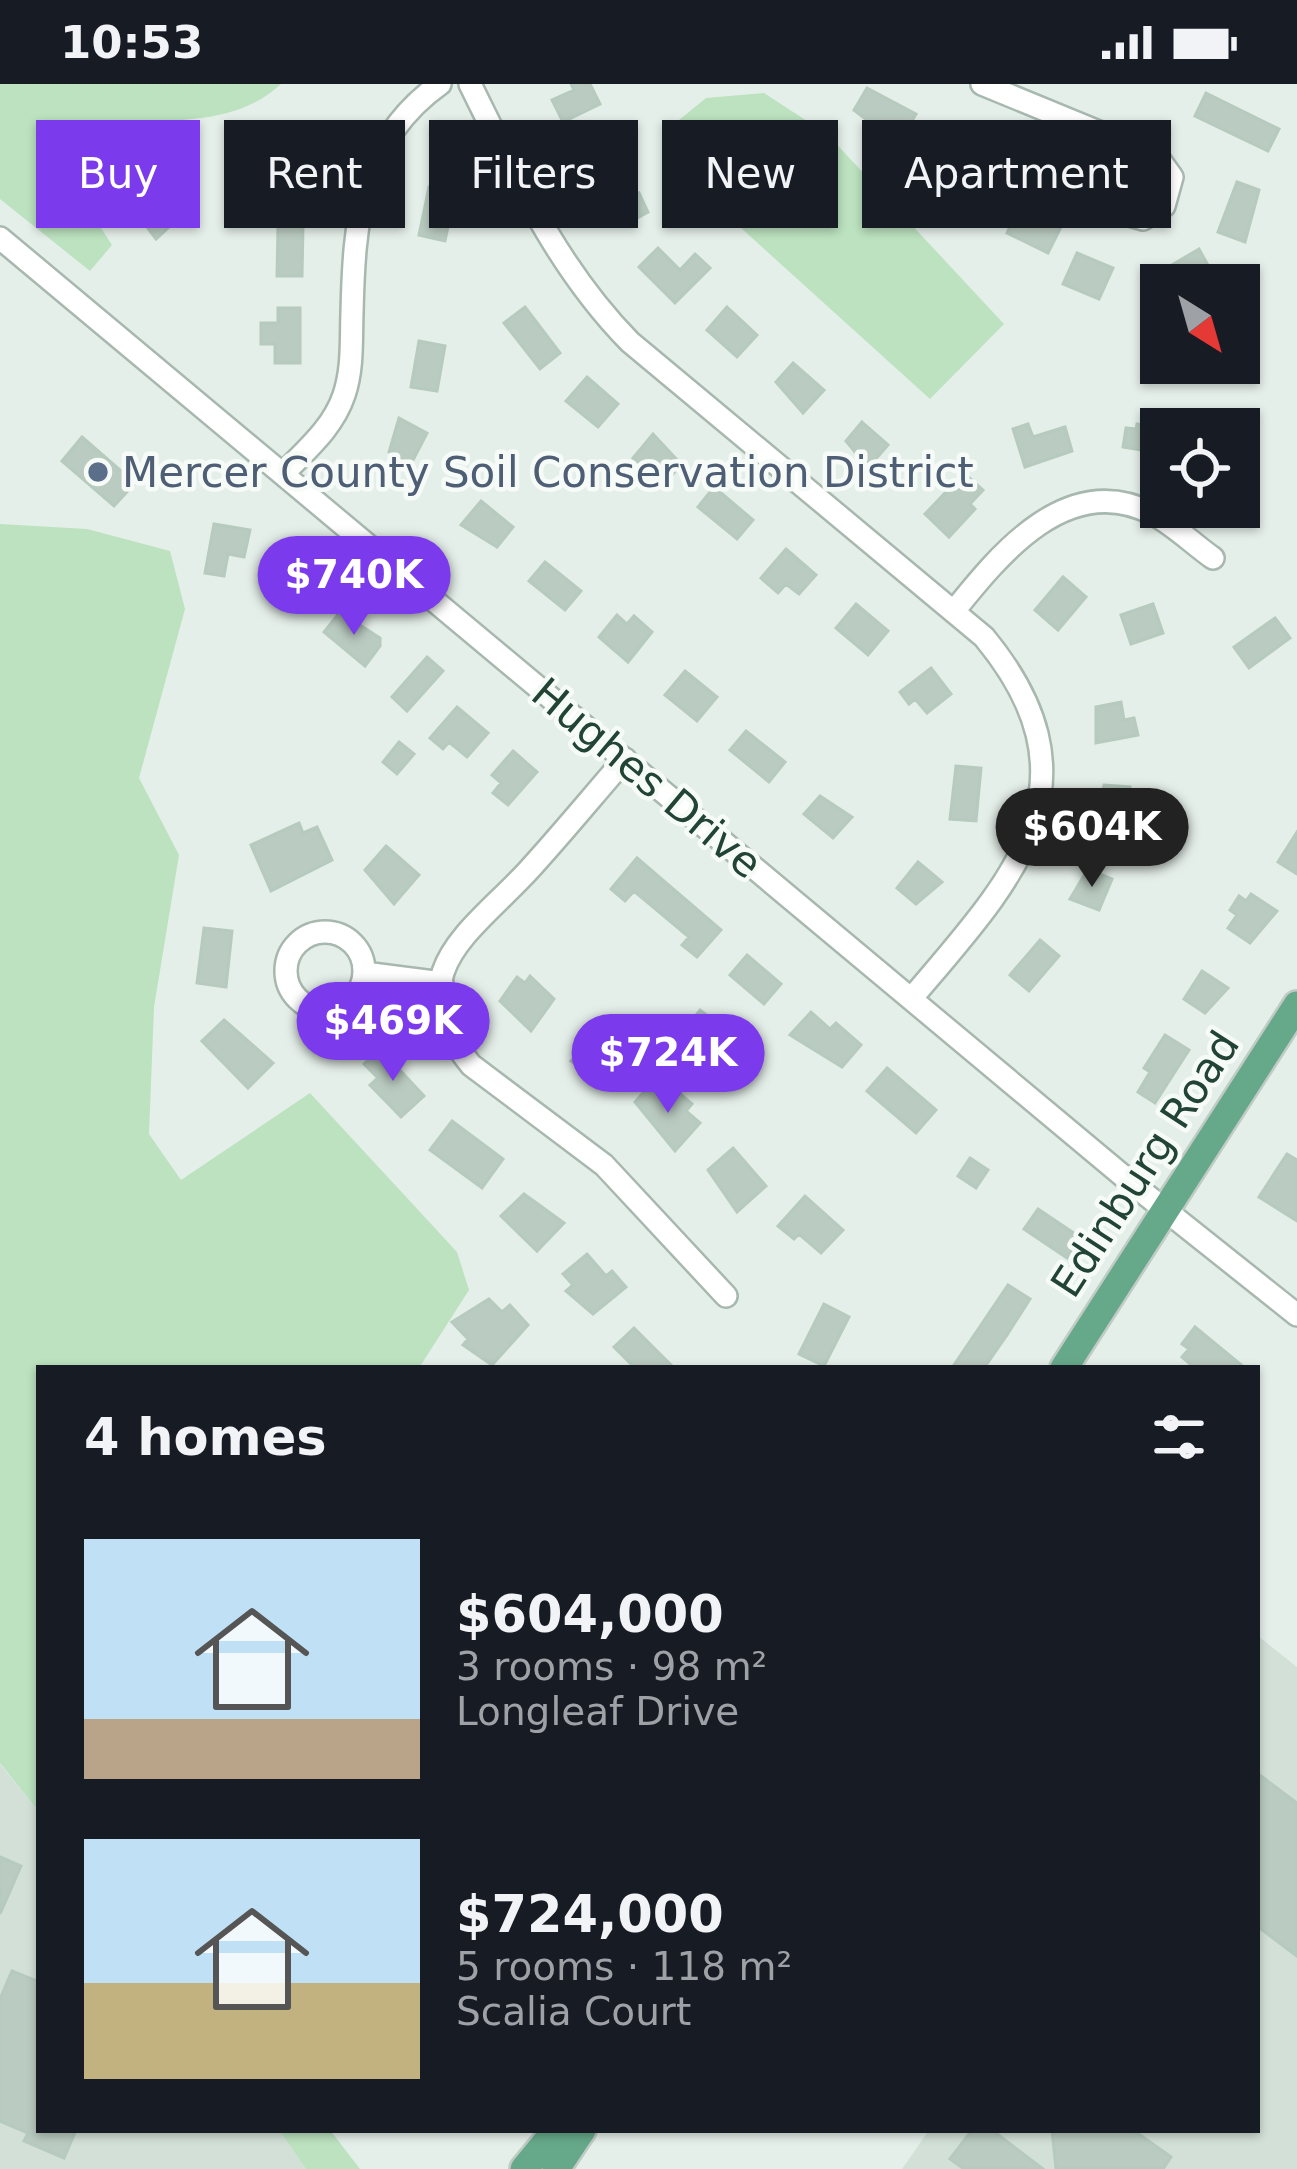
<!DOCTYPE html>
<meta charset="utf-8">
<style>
:root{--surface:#171b24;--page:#20242c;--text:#f1f3f6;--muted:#9ea1a6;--accent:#7c3aed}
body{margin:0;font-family:"DejaVu Sans",sans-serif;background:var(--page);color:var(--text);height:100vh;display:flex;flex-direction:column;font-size:45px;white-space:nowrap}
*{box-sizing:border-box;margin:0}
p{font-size:39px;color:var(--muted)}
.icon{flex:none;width:66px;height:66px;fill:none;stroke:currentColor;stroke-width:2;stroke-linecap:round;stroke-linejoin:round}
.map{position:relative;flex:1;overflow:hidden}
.details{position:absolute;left:36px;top:1281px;width:1224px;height:768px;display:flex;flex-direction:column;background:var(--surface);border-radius:0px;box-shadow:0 3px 9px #0004}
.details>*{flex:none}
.banner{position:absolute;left:36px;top:36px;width:1227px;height:108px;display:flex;gap:24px}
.needle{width:78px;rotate:143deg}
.fabs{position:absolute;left:1140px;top:180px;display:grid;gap:24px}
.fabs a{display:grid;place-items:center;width:120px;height:120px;border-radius:0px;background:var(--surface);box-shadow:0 3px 9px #0004;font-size:60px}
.price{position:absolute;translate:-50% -102px;padding:0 27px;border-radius:42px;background:var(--accent);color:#fff;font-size:39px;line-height:78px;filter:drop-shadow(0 3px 6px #0008)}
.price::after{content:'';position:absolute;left:50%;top:72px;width:36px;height:27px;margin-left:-18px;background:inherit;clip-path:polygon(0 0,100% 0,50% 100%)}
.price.on{background:#222;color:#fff}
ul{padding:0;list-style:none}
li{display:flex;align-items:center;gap:36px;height:300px;padding:0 48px}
li span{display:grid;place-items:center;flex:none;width:336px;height:240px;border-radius:0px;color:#555}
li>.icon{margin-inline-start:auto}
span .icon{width:144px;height:144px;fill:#fffc;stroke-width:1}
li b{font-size:51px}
h2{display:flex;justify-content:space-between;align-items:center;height:144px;padding:0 48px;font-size:51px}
.chip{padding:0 42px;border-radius:0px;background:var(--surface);box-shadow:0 3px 9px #0004;font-size:42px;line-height:108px}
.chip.on{background:var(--accent);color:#fff}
.status{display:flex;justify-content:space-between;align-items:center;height:84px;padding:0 60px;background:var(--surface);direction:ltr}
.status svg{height:33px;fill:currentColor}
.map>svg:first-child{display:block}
.built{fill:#d3e0d7}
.green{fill:#bce2bf}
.building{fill:#bacbc1;stroke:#b6cabe;stroke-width:3}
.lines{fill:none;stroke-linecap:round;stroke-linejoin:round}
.minor-casing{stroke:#a7b8af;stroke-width:26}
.major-casing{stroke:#c1cbc6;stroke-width:32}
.minor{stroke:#fff;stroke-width:21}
.major{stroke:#66a98a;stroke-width:27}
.service-dot{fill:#5c6f8a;stroke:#f6fbf8;stroke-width:4.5}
.labels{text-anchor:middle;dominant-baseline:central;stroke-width:9;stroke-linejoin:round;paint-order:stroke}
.service-label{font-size:42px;fill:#4e5e75;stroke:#f6fbf8;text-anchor:start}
.street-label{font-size:42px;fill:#224434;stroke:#f6fbf8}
</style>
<div class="status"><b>10:53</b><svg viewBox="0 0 49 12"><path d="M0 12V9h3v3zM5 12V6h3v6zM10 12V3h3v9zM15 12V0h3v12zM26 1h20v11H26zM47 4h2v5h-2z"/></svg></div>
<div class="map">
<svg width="1297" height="2085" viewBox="0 0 1297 2085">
<rect width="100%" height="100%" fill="#e5efe9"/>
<path class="built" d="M1257,1551L1297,1583V2085H902L929,2046H1257Z
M0,1680L39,1728V2046H279L306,2085H0Z"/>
<path class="green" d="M0,0H281C239,39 182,36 127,38L83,116L112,161L90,187L0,115Z
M764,9L827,50L1004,240L930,315L710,116L663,49L706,14Z
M0,440L87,445L170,467L185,525L139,694L179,771L154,923L149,1050L181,1096L310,1009L457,1168L469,1206L419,1284H39V1728L0,1679Z
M279,2046H330L360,2085H306Z"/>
<path class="building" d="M571,0H590L600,20L563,38L552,16L574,6Z
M867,4L916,30L898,60L854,26Z
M1206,9L1279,45L1268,67L1195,32Z
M306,38L331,47L311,100L286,91Z
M950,44L990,60L977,90L938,74Z
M620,93L630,113L639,109L648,128L628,139L624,130L613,136L597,105Z
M1237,98L1259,106L1245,158L1218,148Z
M148,101L179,134L156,155L129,119Z
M429,103L455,109L445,157L419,151Z
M1024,113L1043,122L1039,130L1062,141L1048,169L1007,149Z
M278,142H303L302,192H277Z
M658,164L680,186L695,170L710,184L675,219L639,183Z
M1199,165L1215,194L1203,201H1168L1160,188Z
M1077,169L1113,184L1099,215L1063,200Z
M525,223L560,269L540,285L504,239Z
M727,223L757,251L737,273L707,246Z
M278,224H300V279H275V260H261V239H278Z
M419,257L445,262L437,307L411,303Z
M793,279L824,306L803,329L776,298Z
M587,293L618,320L598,343L566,317Z
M399,334L427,349L411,380L389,368Z
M862,338L888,361L868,384L846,357Z
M1028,340L1033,353L1065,343L1072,367L1025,383L1013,345Z
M1137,340L1161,344L1160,369L1123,363L1126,344L1136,345Z
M653,350L681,380L665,400L633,374Z
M82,353L135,399L114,422L62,377Z
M1239,375L1257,382L1241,427L1239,426Z
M964,389L983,406L970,420L975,425L949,453L925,430Z
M714,403L753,436L737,455L698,423Z
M481,417L513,443L497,463L461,441Z
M214,440L250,446L244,473L228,470L224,492L205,489Z
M786,465L816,491L799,510L786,500L778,509L761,494Z
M280,472L317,503L297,528L265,501L272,492L267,487Z
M545,478L581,507L565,526L529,497Z
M1063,493L1086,513L1058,546L1035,526Z
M856,520L888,547L868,571L836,544Z
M1153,520L1163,549L1131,560L1121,531Z
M340,528L380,554V562L365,582L324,548Z
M617,531L627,540L634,532L652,548L628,578L599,553Z
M1275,534L1290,554L1249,584L1234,563Z
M427,573L443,587L407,627L392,613Z
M931,584L951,610L927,629L915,615L909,620L900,608Z
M685,587L717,613L697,637L665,611Z
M1121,618L1124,636L1134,634L1138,651L1096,659V623Z
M457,623L488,649L467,673L449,658L443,665L430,654Z
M746,647L785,678L769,698L730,666Z
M399,658L414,670L397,690L383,678Z
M513,667L537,688L508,721L493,709L501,699L492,691Z
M956,682L981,684L976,737L950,735Z
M1104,701L1130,703L1128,725L1138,726L1136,746L1094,742Z
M820,712L852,733L833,754L804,730Z
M299,739L303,749L317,743L332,776L271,807L251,761Z
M1297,748V790L1278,778Z
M386,762L419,791L394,820L365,786Z
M637,774L721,846L697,873L682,861L689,853L634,807L625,817L611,805Z
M918,778L942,798L916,820L897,804Z
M1088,785L1112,795L1099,826L1070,815Z
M1251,810L1277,827L1250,859L1228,844L1237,831L1230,826L1239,812L1246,817Z
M204,844L232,847L226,903L197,899Z
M1040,856L1059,872L1029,907L1010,891Z
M747,871L781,900L764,920L730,891Z
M1202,887L1228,904L1205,929L1184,915Z
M530,892L554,915L531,947L500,917L517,893L525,899Z
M700,926L717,939L703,956L687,943Z
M811,928L830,945L836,939L861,961L842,983L790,951Z
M224,936L273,979L248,1004L202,957Z
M1165,951L1189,966L1155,1019L1138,1008L1150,988L1144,984Z
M593,955L628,981L610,1006L571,977Z
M380,965L424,1012L401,1033L370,1001L378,994L364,980Z
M887,984L936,1026L916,1049L867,1007Z
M649,1002L671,1015L678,1008L692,1020L686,1027L700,1039L675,1067L635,1018Z
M452,1037L503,1075L482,1104L430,1066Z
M733,1064L766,1102L737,1128L708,1086Z
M1287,1070L1297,1076V1137L1259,1113Z
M970,1074L988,1086L976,1104L958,1092Z
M524,1110L564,1139L537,1167L501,1132Z
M805,1112L843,1146L821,1169L799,1150L794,1155L778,1142Z
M1038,1125L1081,1154L1067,1174L1024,1145Z
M587,1170L606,1192L612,1187L626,1203L593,1230L566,1207L573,1201L563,1190Z
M1008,1201L1030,1215L1007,1251L984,1284H952Z
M489,1215L502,1228L510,1221L528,1241L492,1281L463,1261L468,1255L452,1238Z
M824,1220L849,1233L824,1282L799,1270Z
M1195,1243L1245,1284H1195L1182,1273L1189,1265L1182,1260Z
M634,1244L674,1284H635L614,1263Z
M1257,1689L1297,1719V1872L1257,1842Z
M0,1773L21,1782L0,1830Z
M12,1887L39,1898V2046H76L64,2074L24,2057L28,2049L0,2037V1915Z
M972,2046H992L1043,2085H964L950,2075Z
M1052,2046H1133L1171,2073L1163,2085H1056Z"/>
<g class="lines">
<g class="minor-casing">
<path id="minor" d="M470,0C516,93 557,184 630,258L984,553C1107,702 1010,798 911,915
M982,0L1157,72L1172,93L1164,122L1143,135L1116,127L1094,65L1078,43
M0,154L1135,1102L1297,1231
M283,390C306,366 333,344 344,311C353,285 351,256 352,229C354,138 360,57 440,0
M954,527C999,471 1068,385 1153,430C1174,441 1193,460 1213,474
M625,675C592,713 560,752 527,788C469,850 397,890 471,981L604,1081L726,1212
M286 887a39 39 0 1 1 78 0a39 39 0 1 1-78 0Z
M364,889L442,899"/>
</g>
<g class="major-casing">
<path id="major" d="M1064,1284L1297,921
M524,2085L556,2046
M556,2085L582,2046"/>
</g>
<use href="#minor" class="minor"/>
<use href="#major" class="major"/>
</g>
<circle class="service-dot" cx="98" cy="388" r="12"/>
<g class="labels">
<g class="service-label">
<text x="122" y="388">Mercer County Soil Conservation District</text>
</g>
<g class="street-label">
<text transform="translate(647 694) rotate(40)">Hughes Drive</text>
<text transform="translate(1145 1080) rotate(-57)">Edinburg Road</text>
</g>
</g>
</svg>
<div class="fabs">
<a><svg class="needle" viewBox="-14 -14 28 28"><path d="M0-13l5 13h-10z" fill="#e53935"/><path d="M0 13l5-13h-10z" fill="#9ea1a6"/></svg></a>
<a><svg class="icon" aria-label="locate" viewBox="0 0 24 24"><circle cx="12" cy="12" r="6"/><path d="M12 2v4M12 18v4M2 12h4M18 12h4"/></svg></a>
</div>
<b class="price" style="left:354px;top:554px">$740K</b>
<b class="price on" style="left:1092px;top:806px">$604K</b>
<b class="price" style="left:393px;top:1000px">$469K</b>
<b class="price" style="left:668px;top:1032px">$724K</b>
<div class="banner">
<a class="chip on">Buy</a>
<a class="chip">Rent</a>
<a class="chip">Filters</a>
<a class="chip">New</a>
<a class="chip">Apartment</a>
</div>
<section class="details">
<h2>4 homes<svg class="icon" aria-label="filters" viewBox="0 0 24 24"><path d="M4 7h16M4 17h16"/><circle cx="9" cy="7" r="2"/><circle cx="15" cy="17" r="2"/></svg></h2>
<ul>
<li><span style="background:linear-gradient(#bfe0f5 75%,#b9a48a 0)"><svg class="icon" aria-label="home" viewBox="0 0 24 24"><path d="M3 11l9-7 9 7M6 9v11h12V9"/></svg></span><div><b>$604,000</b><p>3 rooms · 98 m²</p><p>Longleaf Drive</p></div></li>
<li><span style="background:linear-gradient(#bfe0f5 60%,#c2b280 0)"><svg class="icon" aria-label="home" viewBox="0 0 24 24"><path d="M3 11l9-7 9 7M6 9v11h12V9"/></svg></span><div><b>$724,000</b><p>5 rooms · 118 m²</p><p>Scalia Court</p></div></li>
</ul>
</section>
</div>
